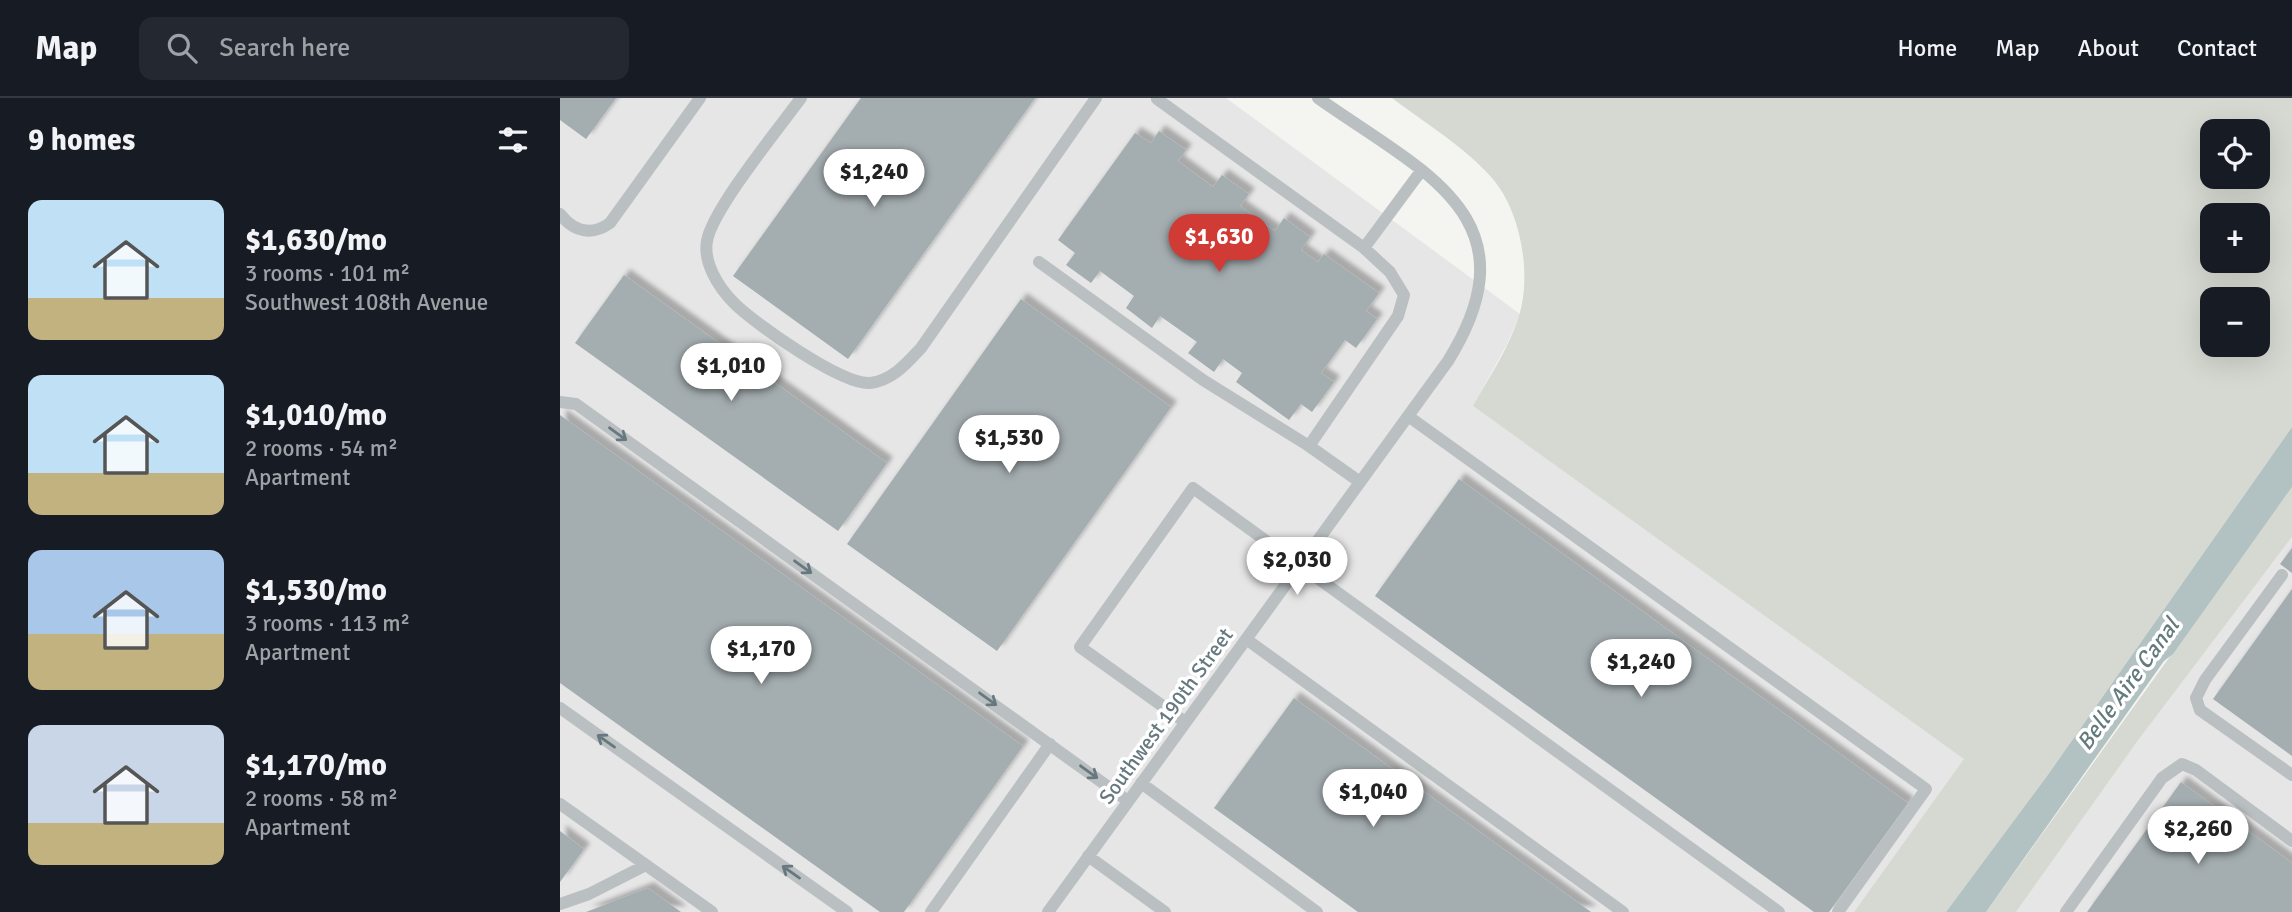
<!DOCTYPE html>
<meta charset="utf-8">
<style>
:root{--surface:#171b24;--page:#242831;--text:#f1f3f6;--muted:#9ea1a6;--line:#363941;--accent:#d03b36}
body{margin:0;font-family:Signika,sans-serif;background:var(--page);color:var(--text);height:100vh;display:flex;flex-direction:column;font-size:26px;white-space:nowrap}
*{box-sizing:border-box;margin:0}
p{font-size:23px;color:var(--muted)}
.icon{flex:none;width:38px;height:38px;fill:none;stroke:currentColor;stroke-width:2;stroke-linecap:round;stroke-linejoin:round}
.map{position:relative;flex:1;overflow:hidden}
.details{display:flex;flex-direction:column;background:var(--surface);width:560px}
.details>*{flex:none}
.buttons{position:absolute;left:1640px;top:21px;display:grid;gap:14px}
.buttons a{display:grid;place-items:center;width:70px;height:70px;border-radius:14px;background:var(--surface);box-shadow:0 7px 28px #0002;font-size:35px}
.price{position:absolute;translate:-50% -60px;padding:0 16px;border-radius:24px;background:#fff;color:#222;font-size:23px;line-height:46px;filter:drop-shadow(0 2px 4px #0008)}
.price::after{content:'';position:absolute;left:50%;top:42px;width:21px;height:16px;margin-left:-10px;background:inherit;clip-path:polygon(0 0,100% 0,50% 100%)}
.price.selected{background:var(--accent);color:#fff}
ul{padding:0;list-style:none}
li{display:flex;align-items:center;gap:21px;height:175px;padding:0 28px}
li span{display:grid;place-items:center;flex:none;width:196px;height:140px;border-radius:14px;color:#555}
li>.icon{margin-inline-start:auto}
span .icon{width:84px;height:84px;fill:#fffc;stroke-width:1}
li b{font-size:30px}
h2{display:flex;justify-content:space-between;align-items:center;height:84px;padding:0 28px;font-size:30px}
header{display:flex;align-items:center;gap:42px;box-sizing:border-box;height:98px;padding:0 35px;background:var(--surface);border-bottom:2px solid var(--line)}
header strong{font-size:33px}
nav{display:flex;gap:38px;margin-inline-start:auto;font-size:24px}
.search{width:490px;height:63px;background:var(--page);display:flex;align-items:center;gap:18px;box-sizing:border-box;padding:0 24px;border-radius:14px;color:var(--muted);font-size:26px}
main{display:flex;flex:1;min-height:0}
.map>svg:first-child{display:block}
.built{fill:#e5e6e5}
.green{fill:#d5d9d1;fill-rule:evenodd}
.water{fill:#b2c1c2}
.building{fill:#a4adb0;filter:url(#shadow)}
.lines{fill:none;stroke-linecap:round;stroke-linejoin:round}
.minor{stroke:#babfc1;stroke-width:12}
.oneway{stroke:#67797f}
.labels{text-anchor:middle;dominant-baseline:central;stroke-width:7;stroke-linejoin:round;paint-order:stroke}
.street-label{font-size:21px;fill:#67797f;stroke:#fff}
.water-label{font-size:23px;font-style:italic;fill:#637b7c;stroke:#fff}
</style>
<header>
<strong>Map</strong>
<div class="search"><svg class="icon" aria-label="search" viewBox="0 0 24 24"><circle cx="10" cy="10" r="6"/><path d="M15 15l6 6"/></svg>Search here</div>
<nav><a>Home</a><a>Map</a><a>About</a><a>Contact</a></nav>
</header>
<main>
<section class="details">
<h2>9 homes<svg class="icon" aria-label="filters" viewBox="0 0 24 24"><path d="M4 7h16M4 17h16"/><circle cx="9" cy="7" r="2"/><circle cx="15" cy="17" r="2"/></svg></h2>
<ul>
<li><span style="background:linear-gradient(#bfe0f5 70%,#c2b280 0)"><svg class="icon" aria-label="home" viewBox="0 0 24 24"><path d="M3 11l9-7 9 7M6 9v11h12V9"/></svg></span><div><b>$1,630/mo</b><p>3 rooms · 101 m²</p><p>Southwest 108th Avenue</p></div></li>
<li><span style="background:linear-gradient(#bfe0f5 70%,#c2b280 0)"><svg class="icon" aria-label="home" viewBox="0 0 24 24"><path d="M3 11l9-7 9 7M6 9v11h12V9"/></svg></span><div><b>$1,010/mo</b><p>2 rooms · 54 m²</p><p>Apartment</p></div></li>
<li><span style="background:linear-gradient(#a9c7e8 60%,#c2b280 0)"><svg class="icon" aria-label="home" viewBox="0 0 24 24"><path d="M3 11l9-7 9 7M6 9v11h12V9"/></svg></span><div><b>$1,530/mo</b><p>3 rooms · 113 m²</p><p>Apartment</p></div></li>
<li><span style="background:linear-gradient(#c9d6e8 70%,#c2b280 0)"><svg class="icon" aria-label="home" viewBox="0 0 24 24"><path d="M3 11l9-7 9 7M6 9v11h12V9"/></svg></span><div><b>$1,170/mo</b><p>2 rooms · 58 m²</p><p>Apartment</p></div></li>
</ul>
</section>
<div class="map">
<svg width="1732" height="814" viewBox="0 0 1732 814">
<defs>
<filter id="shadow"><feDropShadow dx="6" dy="-6" stdDeviation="2" flood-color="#0004"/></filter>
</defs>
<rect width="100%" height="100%" fill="#f4f4f1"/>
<path class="built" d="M0,0H666L960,216L948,244L913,308L1405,661L1294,814H0Z
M1732,439V814H1456L1579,641Z"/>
<path class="green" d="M832,0H1732V329L1487,678L1386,814H1294L1404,661L913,308C929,279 949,250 959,218C972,177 961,113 932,80C905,49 865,25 832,0ZM1652,33H1698V79H1652ZM1652,117H1698V163H1652ZM1652,201H1698V247H1652Z
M1732,389V439L1579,641L1456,814H1426Z"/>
<path class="water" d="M1732,329V389L1613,556L1604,563L1426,814H1386L1487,678Z"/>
<path class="building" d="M0,0H56L26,41L0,22Z
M301,0H475L288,261L173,178Z
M599,33L626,52L618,63L653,89L662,77L689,96L680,108L715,133L724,120L750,139L741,152L758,164L764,156L819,195L806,213L817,221L796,250L785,242L761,275L774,284L752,314L741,306L729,322L676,284L682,275L663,261L654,274L628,255L637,244L600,218L592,230L566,210L574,198L540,173L531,185L506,167L515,155L498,142L575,35L591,45Z
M64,177L327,365L278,433L15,245Z
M461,201L611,309L437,553L287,446Z
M0,317L463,648L344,814H320L0,585Z
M899,381L1348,705L1269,814H1254L815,498Z
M1732,450V475L1720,466Z
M1732,491V658L1653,601Z
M734,600L1031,814H798L654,710Z
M1621,684L1732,765V814H1527Z
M0,733L24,751L0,784Z
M88,790L121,814H26Z"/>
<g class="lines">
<path class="minor" d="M241,0C219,30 152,112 147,143C143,165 159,190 174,205C195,226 282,287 310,285C332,283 347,265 361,250L536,0
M597,1L804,150L830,174L844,197L838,218L749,348
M0,116C14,134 32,138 50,125L140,0
M804,150L861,73
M479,164L643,282L749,348L800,384
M0,304L16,306L568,703
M848,318L1366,691L1278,814
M1722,477L1645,582L1636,600L1640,612L1732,677
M686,541L1063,814
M0,610L287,814
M625,624L520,549L633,390L1219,814
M581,685L757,814
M0,706L152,814
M528,758L605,814
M0,806L29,796L86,767
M371,814L490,646
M488,814L888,263C978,119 861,73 758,0
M1506,814L1602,680L1622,666L1636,672L1732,743"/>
</g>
<defs><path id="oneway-shaft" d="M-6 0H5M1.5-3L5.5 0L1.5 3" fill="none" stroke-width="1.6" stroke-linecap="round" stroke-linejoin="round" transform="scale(1.75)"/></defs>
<g class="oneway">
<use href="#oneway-shaft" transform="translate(58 336) rotate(36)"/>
<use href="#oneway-shaft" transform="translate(243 469) rotate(36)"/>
<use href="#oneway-shaft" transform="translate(428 601) rotate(36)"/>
<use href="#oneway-shaft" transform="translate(46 643) rotate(-145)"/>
<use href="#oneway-shaft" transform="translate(529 674) rotate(36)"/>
<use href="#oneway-shaft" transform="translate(231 774) rotate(-145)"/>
</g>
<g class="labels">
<g class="street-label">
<text transform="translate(606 618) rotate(-54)">Southwest 190th Street</text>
</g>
<g class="water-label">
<text transform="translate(1568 586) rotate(-54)">Belle Aire Canal</text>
</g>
</g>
</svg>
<div class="buttons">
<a><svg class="icon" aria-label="locate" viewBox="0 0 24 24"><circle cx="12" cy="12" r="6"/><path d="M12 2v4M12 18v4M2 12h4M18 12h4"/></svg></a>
<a>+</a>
<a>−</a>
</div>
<b class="price" style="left:314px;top:111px">$1,240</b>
<b class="price selected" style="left:659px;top:176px">$1,630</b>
<b class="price" style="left:171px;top:305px">$1,010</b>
<b class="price" style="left:449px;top:377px">$1,530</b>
<b class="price" style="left:737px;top:499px">$2,030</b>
<b class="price" style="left:201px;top:588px">$1,170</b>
<b class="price" style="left:1081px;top:601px">$1,240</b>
<b class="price" style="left:813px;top:731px">$1,040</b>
<b class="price" style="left:1638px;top:768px">$2,260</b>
</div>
</main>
